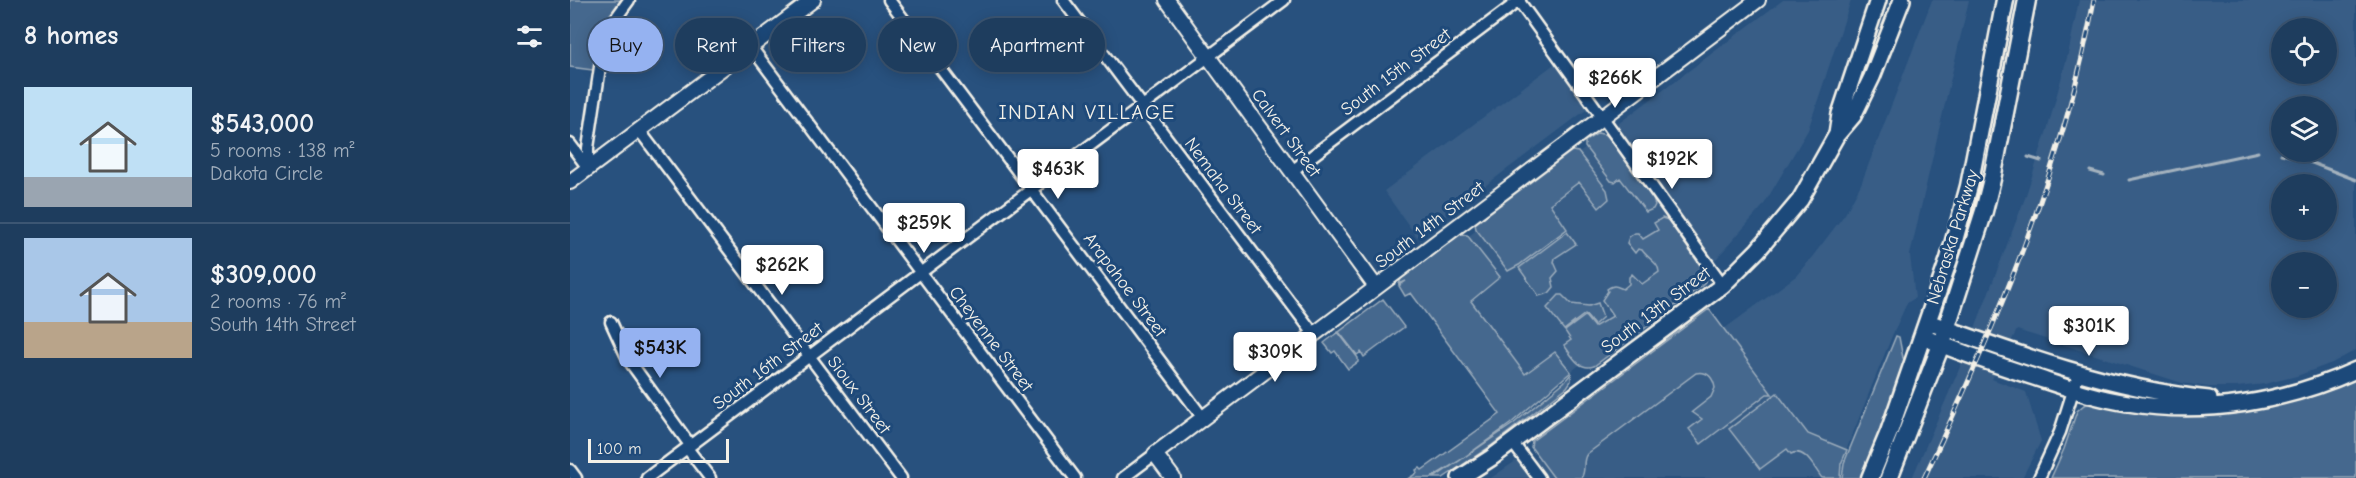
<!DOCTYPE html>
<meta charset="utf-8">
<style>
:root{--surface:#1e3d5e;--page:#264464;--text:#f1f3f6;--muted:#a1aebc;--line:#3c5673;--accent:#95b2f1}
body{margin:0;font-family:"Comic Neue",sans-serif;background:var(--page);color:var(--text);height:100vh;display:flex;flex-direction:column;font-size:22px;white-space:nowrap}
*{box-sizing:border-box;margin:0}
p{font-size:20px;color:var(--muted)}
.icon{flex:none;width:33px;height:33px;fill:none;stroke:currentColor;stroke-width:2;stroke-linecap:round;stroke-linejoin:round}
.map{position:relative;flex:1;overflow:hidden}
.panel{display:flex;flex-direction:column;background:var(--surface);width:570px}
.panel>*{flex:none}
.banner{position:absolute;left:18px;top:18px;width:570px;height:54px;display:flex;gap:12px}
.tools{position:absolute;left:1701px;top:18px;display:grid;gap:12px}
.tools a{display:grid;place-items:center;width:66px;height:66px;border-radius:50%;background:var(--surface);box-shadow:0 3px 15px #0003,0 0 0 2px var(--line);font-size:30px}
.scale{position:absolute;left:18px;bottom:15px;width:141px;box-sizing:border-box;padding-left:6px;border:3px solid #f4f1e8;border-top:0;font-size:16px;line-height:21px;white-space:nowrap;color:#f4f1e8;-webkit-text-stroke:4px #1f4a7a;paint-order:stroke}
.price{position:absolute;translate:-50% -51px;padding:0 14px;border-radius:6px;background:#fff;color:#222;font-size:20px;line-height:39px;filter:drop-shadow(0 2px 3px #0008)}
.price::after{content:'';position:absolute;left:50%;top:36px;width:18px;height:14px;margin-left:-9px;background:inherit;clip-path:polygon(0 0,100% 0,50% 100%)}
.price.current{background:var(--accent);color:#111}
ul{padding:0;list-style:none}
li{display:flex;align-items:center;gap:18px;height:150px;padding:0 24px}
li+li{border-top:2px solid var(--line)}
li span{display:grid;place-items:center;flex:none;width:168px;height:120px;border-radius:0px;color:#555}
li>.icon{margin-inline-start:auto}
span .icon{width:72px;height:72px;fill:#fffc;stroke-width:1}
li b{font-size:26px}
h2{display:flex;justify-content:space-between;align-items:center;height:72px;padding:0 24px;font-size:26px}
.tag{padding:0 21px;border-radius:27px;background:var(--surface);box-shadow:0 3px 15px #0003,0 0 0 2px var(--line);font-size:21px;line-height:54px}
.tag.current{background:var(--accent);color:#111}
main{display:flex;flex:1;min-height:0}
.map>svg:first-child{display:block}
.built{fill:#375d86;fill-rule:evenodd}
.green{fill:#45688e;stroke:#9cacbb;stroke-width:1.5}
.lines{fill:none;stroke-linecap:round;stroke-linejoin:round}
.stream{stroke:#a4b2be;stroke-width:3}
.minor-casing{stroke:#f4f1e8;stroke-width:15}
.tertiary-casing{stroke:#f4f1e8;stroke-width:18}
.secondary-casing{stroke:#f4f1e8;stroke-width:20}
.primary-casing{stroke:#f4f1e8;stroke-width:21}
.minor{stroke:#1f4a7a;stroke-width:10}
.tertiary{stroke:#1f4a7a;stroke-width:14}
.secondary{stroke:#1f4a7a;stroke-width:15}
.primary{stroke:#1f4a7a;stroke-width:16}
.rail-casing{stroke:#f4f1e8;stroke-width:5}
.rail{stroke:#1f4a7a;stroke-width:3;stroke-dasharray:9;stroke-linecap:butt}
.labels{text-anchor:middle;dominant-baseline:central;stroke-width:6;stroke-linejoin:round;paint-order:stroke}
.street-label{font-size:18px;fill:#f4f1e8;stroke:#1f4a7a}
.quarter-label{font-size:21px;letter-spacing:1.5px;fill:#f4f1e8;stroke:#1f4a7a}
</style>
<main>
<section class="panel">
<h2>8 homes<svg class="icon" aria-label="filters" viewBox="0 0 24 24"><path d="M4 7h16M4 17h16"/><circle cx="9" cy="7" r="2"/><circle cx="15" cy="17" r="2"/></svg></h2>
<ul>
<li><span style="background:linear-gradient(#bfe0f5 75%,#9aa5b1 0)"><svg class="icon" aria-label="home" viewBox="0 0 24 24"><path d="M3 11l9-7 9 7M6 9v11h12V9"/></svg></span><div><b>$543,000</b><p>5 rooms · 138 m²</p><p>Dakota Circle</p></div></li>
<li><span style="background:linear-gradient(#a9c7e8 70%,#b9a48a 0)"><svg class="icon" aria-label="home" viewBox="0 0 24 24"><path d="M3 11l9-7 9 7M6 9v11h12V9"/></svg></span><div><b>$309,000</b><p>2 rooms · 76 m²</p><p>South 14th Street</p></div></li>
</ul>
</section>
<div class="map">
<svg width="1786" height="478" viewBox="0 0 1786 478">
<rect width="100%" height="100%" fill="#28517e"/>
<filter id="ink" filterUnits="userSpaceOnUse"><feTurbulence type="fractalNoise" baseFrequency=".0167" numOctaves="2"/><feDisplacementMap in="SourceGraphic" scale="12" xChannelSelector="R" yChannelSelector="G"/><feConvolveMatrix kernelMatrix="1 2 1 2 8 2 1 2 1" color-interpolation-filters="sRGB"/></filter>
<g filter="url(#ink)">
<path class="built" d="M1213,0H1281L1238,130L1193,206L1140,266L941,417L840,280Z
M1362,0H1399L1340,255L1345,298L1337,303L1322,336L1265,478H921L953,456L959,464L1154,329L1226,276L1242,257L1275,214L1291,184Z
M1509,0H1786V350L1762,363L1727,376L1695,384L1667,387H1638L1612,383L1447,330L1422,379L1456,392L1471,441L1452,478H1342L1390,367L1455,198L1478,127L1499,50ZM1712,28H1756V74H1712ZM1712,106H1756V152H1712ZM1712,184H1756V230H1712ZM1712,262H1756V308H1712Z
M991,59L1024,104L847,237L814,191Z"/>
<path class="green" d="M0,0H59L51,10L30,71L0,67Z
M1028,133L1036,135L1041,139L1083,199L1085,205L1083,209L1076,212L1050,178L1045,182L1041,181L1015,147V141Z
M1002,151L1008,152L1037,190L1039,199L1029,208L1009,182L980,204L997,229L949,265L938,271L906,229L905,224Z
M1092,218L1098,220L1134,271L1136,279L1134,284L1024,366C1009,371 1002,356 994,345L1001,340L995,331L1015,316L1024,327L1043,316L1032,300L1038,291L1037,289C1044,284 1046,286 1053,289L1059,284V277L1062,274L1072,284L1089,272C1089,263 1077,258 1072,250L1068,249L1065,253L1057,243L1059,237L1065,233H1068L1073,239L1088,230L1084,223Z
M997,232L1006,244L985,258L984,262L988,271L982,278L984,287L979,293L969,296L949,268Z
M890,234L897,235L930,277L901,301L955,374L985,352L1001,372L940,424L889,461L861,478H839L847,473L846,470L850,468L852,470L930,414L841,293L835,296L829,286L836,281L829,284L831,279Z
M989,295H992L1001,304L1019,306L1028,303L1033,317L1024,325L1015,314L994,330L977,308Z
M813,299L834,327L794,357L791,352L787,355L769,332Z
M1139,309L1202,394H1197L1131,444L1119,429L1132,419L1122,412L1141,397L1145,388C1143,377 1137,371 1126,373L1017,454C1011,462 1017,470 1011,478H984L961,447L962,441Z
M768,332L788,358V362L778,369L765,351L762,353L754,343Z
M1326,336L1329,337L1333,358L1336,359L1332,378L1293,478H1272L1274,463Z
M1001,374V381L997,387L922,445L873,478H864L943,424L994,382Z
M1786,377V478H1481L1494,449L1507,411L1514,405L1525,402L1615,412Z
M1207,393L1238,434L1277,450L1271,464L1270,478H1252C1244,468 1235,447 1221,454L1217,449L1190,469L1159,429Z"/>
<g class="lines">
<path class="stream" d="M1711,154L1729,158L1786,180
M1458,157L1471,161
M1520,171L1534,175
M1559,180L1688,152"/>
<g class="minor-casing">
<path id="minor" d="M319,0L633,418
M493,0L744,334
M948,0L1153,285
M181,47L505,478
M69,130L331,478
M0,144L18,168
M18,169V148L33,47L46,18L59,0
M722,171L950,0
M41,322L58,359L120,445
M942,442L969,478
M117,448L140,478
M0,470L6,478
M77,478L714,0
M553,478L585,454
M1469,478L1490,432L1509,372"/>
</g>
<g class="tertiary-casing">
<path id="tertiary" d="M597,0L806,287
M0,182L243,0
M603,478L585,454L1188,0"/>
</g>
<g class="secondary-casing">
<path id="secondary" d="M1267,134L1270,114L1308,0
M1358,322C1449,355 1543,389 1639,399
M1353,337C1388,352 1424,364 1461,376C1492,386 1524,398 1558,403C1634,416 1716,402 1786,370
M890,478L921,458L1153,285L1188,250L1230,200L1266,136L1283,116L1302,77L1332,0"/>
</g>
<g class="primary-casing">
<path id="primary" d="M1300,478L1319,432L1379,259L1399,186L1435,0
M1319,478L1371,345L1414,211L1422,179L1457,0"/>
</g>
<use href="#minor" class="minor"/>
<use href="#tertiary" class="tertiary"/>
<use href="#secondary" class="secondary"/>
<use href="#primary" class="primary"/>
<g class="rail-casing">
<path id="rail" d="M1354,478C1426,326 1494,166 1524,0"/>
</g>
<use href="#rail" class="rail"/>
</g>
</g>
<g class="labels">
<g class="street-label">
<text transform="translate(826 72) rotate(-37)">South 15th Street</text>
<text transform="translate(716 133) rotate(54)">Calvert Street</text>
<text transform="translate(653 186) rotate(53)">Nemaha Street</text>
<text transform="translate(860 225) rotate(-37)">South 14th Street</text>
<text transform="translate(1383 237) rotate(-73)">Nebraska Parkway</text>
<text transform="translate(555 285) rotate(53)">Arapahoe Street</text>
<text transform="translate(1086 310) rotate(-37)">South 13th Street</text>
<text transform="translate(421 339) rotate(53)">Cheyenne Street</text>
<text transform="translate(198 366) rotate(-37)">South 16th Street</text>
<text transform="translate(289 395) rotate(53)">Sioux Street</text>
</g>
<g class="quarter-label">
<text x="517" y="112">INDIAN VILLAGE</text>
</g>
</g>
</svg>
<div class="tools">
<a><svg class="icon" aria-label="locate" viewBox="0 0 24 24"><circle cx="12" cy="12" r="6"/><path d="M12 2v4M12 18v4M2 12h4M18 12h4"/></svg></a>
<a><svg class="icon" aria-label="layers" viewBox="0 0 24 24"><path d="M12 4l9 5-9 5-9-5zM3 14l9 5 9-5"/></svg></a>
<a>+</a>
<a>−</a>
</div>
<div class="scale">100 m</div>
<b class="price" style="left:1045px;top:109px">$266K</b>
<b class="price" style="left:1102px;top:190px">$192K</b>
<b class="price" style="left:488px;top:200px">$463K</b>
<b class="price" style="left:354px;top:254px">$259K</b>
<b class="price" style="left:212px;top:296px">$262K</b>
<b class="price" style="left:1519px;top:357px">$301K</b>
<b class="price current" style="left:90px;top:379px">$543K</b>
<b class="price" style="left:705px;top:383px">$309K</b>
<div class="banner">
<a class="tag current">Buy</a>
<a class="tag">Rent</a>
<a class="tag">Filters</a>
<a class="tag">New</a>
<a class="tag">Apartment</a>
</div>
</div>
</main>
